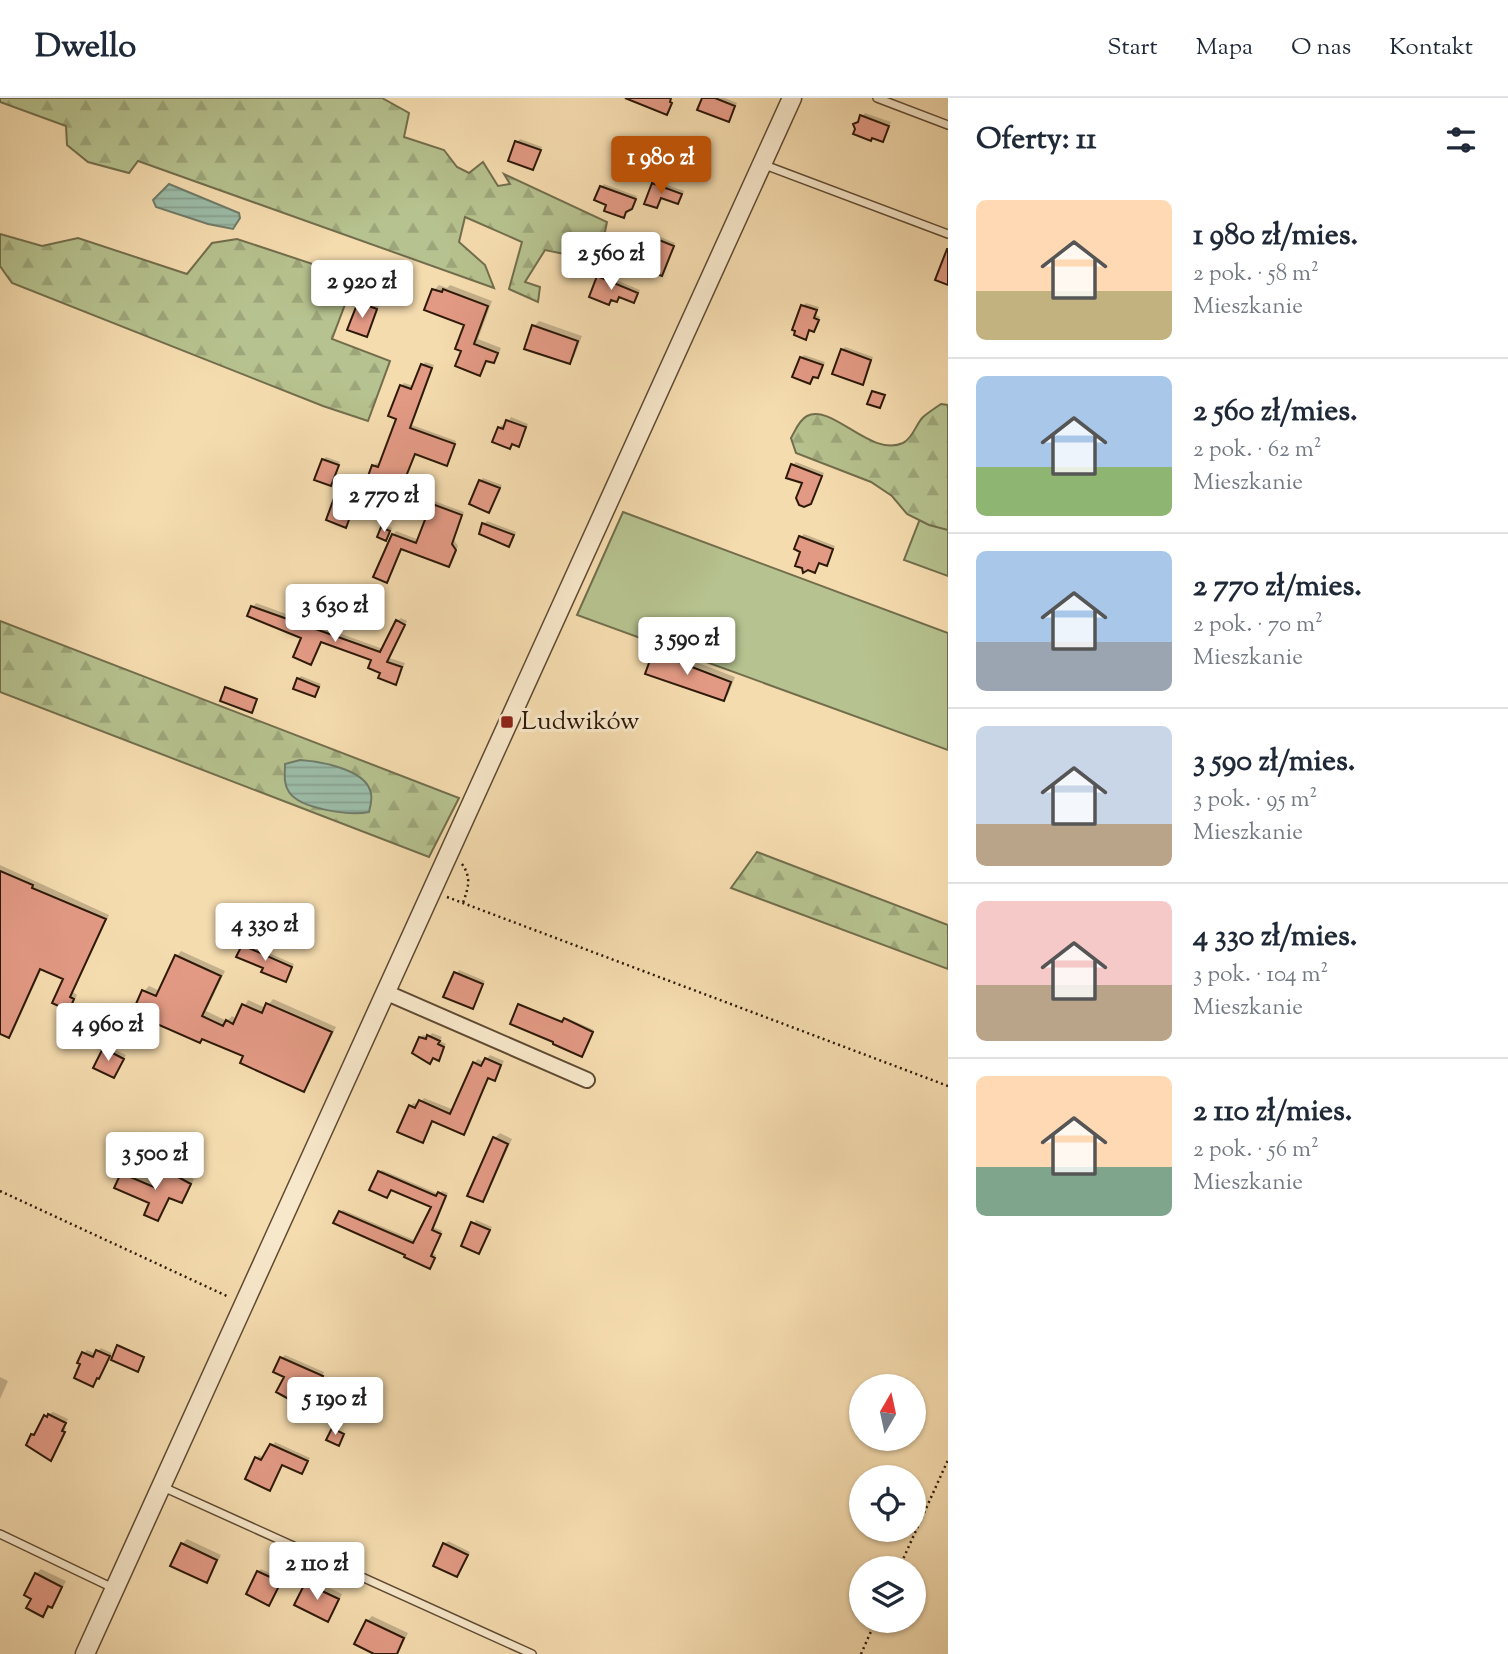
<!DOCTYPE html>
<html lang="pl">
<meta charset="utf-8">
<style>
:root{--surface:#fff;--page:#f6f6f7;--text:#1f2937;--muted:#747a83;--line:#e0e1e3;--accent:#b45309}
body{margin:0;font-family:"Sorts Mill Goudy",serif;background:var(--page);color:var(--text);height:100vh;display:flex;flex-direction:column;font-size:26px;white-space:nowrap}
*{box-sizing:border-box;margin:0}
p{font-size:23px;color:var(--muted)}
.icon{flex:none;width:38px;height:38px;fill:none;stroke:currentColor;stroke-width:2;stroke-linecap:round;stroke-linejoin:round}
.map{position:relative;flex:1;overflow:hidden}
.details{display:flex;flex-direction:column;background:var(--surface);width:560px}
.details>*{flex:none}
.needle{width:46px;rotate:9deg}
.buttons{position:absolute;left:849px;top:1276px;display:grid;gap:14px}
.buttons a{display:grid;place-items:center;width:77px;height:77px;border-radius:50%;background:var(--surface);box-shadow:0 2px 5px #0004;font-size:35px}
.price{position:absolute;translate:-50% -60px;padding:0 16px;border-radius:7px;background:#fff;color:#222;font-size:23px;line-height:46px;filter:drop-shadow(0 2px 4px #0008)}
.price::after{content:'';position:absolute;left:50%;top:42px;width:21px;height:16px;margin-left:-10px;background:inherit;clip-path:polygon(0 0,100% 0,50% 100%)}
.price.on{background:var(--accent);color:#fff}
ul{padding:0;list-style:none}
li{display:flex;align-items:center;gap:21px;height:175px;padding:0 28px}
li+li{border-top:2px solid var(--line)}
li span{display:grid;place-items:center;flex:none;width:196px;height:140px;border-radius:10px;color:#555}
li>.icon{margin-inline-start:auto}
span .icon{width:84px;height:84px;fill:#fffc;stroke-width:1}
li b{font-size:30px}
h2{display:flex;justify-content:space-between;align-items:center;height:84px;padding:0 28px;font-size:30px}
header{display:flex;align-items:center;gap:42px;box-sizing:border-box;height:98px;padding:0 35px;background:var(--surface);border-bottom:2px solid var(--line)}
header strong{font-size:33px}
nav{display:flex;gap:38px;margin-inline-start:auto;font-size:24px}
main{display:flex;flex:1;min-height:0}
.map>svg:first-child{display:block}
.green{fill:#b6c28f;stroke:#726e4c;stroke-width:2}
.forest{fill:url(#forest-firs);stroke:#726e4c;stroke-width:2}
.water{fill:url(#water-rules);stroke:#707b68;stroke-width:2}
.shadow{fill:#0003}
.building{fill:#e39a85;stroke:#2d1908;stroke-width:2}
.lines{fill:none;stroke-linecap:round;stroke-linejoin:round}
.service-casing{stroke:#5f4a32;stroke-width:10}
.minor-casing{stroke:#5f4a32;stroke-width:18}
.tertiary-casing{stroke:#5f4a32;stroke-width:21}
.path{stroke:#2d1908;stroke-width:2.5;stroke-dasharray:2 3.5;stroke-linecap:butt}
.service{stroke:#f8e8cb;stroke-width:7}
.minor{stroke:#f8e8cb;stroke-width:14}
.tertiary{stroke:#f8e8cb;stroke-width:18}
.poi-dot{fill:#8f2418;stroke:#f8e8cb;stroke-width:2.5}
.labels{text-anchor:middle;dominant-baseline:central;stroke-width:6;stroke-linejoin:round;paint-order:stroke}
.poi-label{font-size:26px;fill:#2d1908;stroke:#f8e8cb;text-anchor:start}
</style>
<header>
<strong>Dwello</strong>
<nav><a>Start</a><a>Mapa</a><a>O nas</a><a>Kontakt</a></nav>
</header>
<main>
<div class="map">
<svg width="948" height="1556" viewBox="0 0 948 1556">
<defs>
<pattern id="forest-firs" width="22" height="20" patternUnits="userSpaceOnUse" patternTransform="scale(1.75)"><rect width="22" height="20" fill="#b6c28f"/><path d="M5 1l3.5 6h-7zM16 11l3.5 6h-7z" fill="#9da67a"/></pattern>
<pattern id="water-rules" width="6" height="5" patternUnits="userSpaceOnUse" patternTransform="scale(1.75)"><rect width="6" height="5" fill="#9cbca8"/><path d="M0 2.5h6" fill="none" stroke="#87a18f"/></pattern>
</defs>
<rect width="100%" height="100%" fill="#f5dcaf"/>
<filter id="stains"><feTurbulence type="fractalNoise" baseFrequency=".00286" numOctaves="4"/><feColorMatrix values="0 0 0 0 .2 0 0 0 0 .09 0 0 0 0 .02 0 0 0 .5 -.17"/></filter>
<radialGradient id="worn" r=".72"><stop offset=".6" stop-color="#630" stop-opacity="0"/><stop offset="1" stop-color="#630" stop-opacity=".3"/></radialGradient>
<path class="green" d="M925,408L948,417V478L904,462Z
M623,414L948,535V652L577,517Z"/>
<path class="forest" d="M0,0H382L409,15L404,39L444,52L457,69L469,75L483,64L498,88L510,86L504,76L607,124L599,163L545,152L525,184L540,189L538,204L509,191L522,144L465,119L459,144L485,167L494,190L138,63L129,75L88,64L67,47L66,28L0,4Z
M0,136L42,148L78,140L187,176L212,145L237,141L355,180L332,241L390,263L368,323L323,308L12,185L0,168Z
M941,306L948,307V432L929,427L907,416L892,398L871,384L796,355L791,340C795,333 799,322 807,318C832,305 871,360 903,345C913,340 916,326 923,319C929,314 935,310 941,306Z
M0,523L459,700L429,759L0,594Z
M757,754L948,827V871L731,790Z"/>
<path class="water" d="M169,86L239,115L240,120L233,131L208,126L156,109L153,102Z
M300,662C319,663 363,671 370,692C373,699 371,707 369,714C350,718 300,711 289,694C283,685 285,675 285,666Z"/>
<path class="shadow" d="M704,0H725L737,5L731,19L728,22Z
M865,15L891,24L883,42L855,27Z
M520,41L542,49L533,70L517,44Z
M656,83L684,93L681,101L678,104L662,98L656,108L653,86Z
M604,86L637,98L634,106L623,118L608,106L601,89Z
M658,138L675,145L662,176L655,141Z
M393,170L403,174L394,192L384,187Z
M602,176L640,192L637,200L634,203L621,198L609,205L591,198Z
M439,187L447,190L450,187L492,203L478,241L501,250L498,258L493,263L488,261L479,276L463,252L466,226L434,192Z
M362,202L379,208L366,237L359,205Z
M806,205L819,209L816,217L820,219L817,229L814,232L811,231L806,240L803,208Z
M539,223L582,238L574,259L569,264L534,228Z
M845,249L873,259L863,285L842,252Z
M804,257L825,264L820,275L817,278L814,277L810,284L801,260Z
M425,264L434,267L412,327L456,343L447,365L416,354L405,383L422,389L413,406L391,388L374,368L376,365L381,367L398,320L401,288L404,285L414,288Z
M511,319L528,326L521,344L510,349L499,330L502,327L506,328Z
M326,359L340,364L330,386L323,362Z
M796,364L824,375L814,401L810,405L804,384L793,367Z
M483,380L502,387L489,413L480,383Z
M339,398L356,404L346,428L336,401Z
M429,401L464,414L454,442L458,448L452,464L449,467L402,450L386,483L393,437L396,433L419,442L428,418L426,404Z
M487,423L516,434L512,444L509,447L484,426Z
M385,427L392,430L386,441L382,430Z
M804,436L835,448L829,463L826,466L820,463L815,473L808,470L801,439Z
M256,505L383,551L397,523L401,520L407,523L389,560L405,565L399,581L396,585L373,561L323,542L311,565L303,539L253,509Z
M659,550L735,579L728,597L724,601L654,555Z
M301,578L321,586L315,597L298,581Z
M0,767L109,817L73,894L77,897L73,906L68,911L65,880L42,870L13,934L9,938L0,934Z
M246,845L294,866L288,879L285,882L265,869L243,848Z
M181,853L225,873L206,913L227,923L232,918L237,921L248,902L266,910L273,901L336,929L308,987L303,992L246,957L134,914L144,893L149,888L160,893L177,858Z
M459,872L485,883L472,909L446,898Z
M521,906L564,923L567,920L594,932L584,955L582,957L569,929L571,926Z
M432,935L442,939L440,943L446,946L438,960L420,940L423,937L429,939Z
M107,948L126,957L114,978L104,951Z
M490,957L504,963L498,977L494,981L489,978L468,1031L464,1035L434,1022L422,1043L410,1008L414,1005L419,1007L424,1000L454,1012L474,965L478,961L484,964Z
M500,1035L512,1041L487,1097L482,1102L495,1040Z
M172,1067L182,1072L181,1075L194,1081L186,1099L181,1103L171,1099L158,1121L151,1105L117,1089L127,1071L160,1086Z
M382,1072L439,1096L442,1093L448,1095L433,1129L442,1133L432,1155L436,1157L432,1166L407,1156L340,1114L343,1112L416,1143L433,1108L392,1091L387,1098L379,1074Z
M476,1122L492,1129L479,1154L463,1147Z
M119,1247L144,1258L139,1270L118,1248Z
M101,1250L112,1255L99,1279L84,1255L87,1252L96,1256Z
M285,1257L324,1274L315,1293L303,1288L295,1302L282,1260Z
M0,1279L8,1283L0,1301Z
M53,1314L68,1321L64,1329L66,1330L53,1357L33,1337L45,1318Z
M275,1344L310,1360L302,1374L283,1365L270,1391L256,1360L259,1357L264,1360Z
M187,1441L221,1457L211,1478L206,1483L182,1446Z
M448,1443L470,1454L457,1477L445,1446Z
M41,1471L66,1483L56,1503L43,1517L33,1500L36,1476Z
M261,1471L282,1481L269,1506L258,1474Z
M311,1481L342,1496L333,1516L328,1521L306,1486Z
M372,1518L408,1535L398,1556H378L367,1523Z"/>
<path class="building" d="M625,0H671L670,4L672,5L667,17Z
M702,0H715L735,8L729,24L697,12Z
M860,17L889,28L883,44L872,40L871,43L853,36L855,31L853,26L858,24Z
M515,43L541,52L533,72L508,63Z
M652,85L682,96L678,106L661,100L657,110L644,106Z
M600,88L636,101L632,111L626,114L624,120L604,113L606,107L594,102Z
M654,140L674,148L662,178L642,171Z
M947,151H948V187L935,182Z
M389,172L401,177L394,194L382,188Z
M597,178L638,195L634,205L619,199L617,204L611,202L609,207L589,199Z
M432,191L442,194L443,191L488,208L474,246L498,255L494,265L486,263L480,278L455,268L461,253L455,251L464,227L424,212Z
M358,204L377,211L367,239L347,232Z
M801,207L817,212L814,220L819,222L814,234L809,232L806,242L794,237L795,233L792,232Z
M532,227L578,243L570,266L524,251Z
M841,251L871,262L863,287L832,276Z
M800,259L823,267L818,280L813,279L810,286L792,279Z
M421,266L432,270L410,330L455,346L447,368L415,356L403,386L420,392L414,408L391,400V398L386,396L389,389L367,381L372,367L378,369L396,321L388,318L400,287L411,291Z
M872,293L885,297L880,310L867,306Z
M506,322L526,329L519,349L512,346L510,351L492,344L498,329L503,331Z
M322,361L339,367L331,388L314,382Z
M791,366L822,378L811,406L804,409L799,407L796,400L802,385L786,380Z
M479,382L500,390L489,415L469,406Z
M334,400L354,408L346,430L326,422Z
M424,403L462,417L452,446L456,452L449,469L401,451L387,485L373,479L392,436L416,445L426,419L419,416Z
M482,425L514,437L509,449L479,436Z
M381,429L390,433L386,443L377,439Z
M799,438L833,451L827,468L819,465L815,475L808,472L803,475L802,470L795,468L800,454L794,451Z
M251,508L380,554L396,522L405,527L387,564L402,569L396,587L378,580L380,575L368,570L371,562L321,544L311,567L293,559L301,540L247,518Z
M653,554L731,584L724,603L645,576Z
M297,580L319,589L315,599L293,591Z
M225,589L257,601L252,615L220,603Z
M0,773L33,787L32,790L106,821L70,899L74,901L69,913L52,905L63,881L40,871L9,940L0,936Z
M242,847L292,869L286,884L261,874L263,870L236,859Z
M175,857L221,878L202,918L223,928L226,922L233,926L242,906L262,915L266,905L332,934L304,994L240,965L243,958L202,941L200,945L132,915L142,892L156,898Z
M454,874L483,886L473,911L443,899Z
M518,906L562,924L564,920L593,934L582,959L553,946V944L510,926Z
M427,937L440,943L438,946L444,949L439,963L433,960L430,966L412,955L419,939L426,941Z
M103,950L124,961L114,980L93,970Z
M485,960L501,967L495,983L488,980L464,1037L432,1023L423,1045L397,1034L409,1007L415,1010L419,1002L450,1016L473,964L481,968Z
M493,1039L508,1046L483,1104L467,1098Z
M166,1070L179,1076L178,1079L191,1086L182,1105L169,1100L158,1123L144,1117L149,1105L114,1090L121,1075L156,1090Z
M378,1073L436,1098L438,1094L446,1098L432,1132L441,1136L431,1158L435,1160L430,1171L404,1159L405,1157L333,1125L339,1113L413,1145L431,1109L391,1092L387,1100L369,1092Z
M471,1124L490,1132L479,1156L461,1148Z
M117,1247L144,1259L138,1274L111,1262Z
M96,1252L110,1258L99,1281L97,1280L93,1289L74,1280L80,1266L77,1265L82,1254L93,1259Z
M280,1259L323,1278L315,1295L302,1289L296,1305L276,1294L284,1279L273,1274Z
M48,1316L66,1325L62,1333L65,1334L51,1363L26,1347L31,1336L34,1337L44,1317L47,1319Z
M332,1330L344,1336L339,1348L326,1342Z
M270,1346L308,1363L302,1376L282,1367L270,1393L245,1381L255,1359L261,1362Z
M181,1445L217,1462L207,1485L170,1468Z
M443,1445L468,1457L457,1479L433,1468Z
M257,1473L281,1484L269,1508L246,1496Z
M35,1475L62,1489L52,1510L48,1508L43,1519L26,1510L31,1501L24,1497Z
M305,1485L339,1501L328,1524L294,1507Z
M366,1522L404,1540L397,1556H374L354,1546Z"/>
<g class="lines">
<g class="service-casing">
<path id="service" d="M877,0L948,27
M762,66L948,136
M163,1389L532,1556
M0,1436L113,1490"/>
</g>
<g class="minor-casing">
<path id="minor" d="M385,894L587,982"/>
</g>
<g class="tertiary-casing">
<path id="tertiary" d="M85,1556L792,0"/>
</g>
<path class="path" d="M462,766C472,780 468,790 463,805
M447,799L948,988
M0,1093L229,1199
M899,1470L948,1362
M861,1556L876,1522"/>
<use href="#service" class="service"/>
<use href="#minor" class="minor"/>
<use href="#tertiary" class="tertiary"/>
</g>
<rect class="poi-dot" x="500" y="617" width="14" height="14" rx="3.5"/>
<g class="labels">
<g class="poi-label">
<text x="521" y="624">Ludwików</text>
</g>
</g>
<rect width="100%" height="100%" filter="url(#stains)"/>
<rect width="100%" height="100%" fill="url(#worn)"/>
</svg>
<div class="buttons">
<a><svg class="needle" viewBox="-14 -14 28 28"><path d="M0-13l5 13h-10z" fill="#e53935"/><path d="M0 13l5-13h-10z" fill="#747a83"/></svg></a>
<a><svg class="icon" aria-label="locate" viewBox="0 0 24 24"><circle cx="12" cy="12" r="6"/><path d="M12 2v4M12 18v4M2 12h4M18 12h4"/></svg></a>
<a><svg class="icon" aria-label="layers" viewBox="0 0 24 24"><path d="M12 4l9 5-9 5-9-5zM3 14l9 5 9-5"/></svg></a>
</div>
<b class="price on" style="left:661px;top:98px">1 980 zł</b>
<b class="price" style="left:611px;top:194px">2 560 zł</b>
<b class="price" style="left:362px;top:222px">2 920 zł</b>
<b class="price" style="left:384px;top:436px">2 770 zł</b>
<b class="price" style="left:335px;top:546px">3 630 zł</b>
<b class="price" style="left:687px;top:579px">3 590 zł</b>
<b class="price" style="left:265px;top:865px">4 330 zł</b>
<b class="price" style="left:108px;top:965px">4 960 zł</b>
<b class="price" style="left:155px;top:1094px">3 500 zł</b>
<b class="price" style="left:335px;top:1339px">5 190 zł</b>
<b class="price" style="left:317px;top:1504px">2 110 zł</b>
</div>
<section class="details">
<h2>Oferty: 11<svg class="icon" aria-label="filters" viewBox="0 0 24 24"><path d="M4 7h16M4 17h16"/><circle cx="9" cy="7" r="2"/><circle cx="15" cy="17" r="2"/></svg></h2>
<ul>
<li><span style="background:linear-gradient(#ffd9b3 65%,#c2b280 0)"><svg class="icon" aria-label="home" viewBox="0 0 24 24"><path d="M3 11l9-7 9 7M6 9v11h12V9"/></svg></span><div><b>1 980 zł/mies.</b><p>2 pok. · 58 m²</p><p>Mieszkanie</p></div></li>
<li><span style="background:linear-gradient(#a9c7e8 65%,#8fb573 0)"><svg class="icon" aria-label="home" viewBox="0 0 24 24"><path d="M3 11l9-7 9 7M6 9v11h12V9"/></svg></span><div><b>2 560 zł/mies.</b><p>2 pok. · 62 m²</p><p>Mieszkanie</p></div></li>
<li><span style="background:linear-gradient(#a9c7e8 65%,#9aa5b1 0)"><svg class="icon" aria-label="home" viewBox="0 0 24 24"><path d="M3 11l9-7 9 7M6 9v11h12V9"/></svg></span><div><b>2 770 zł/mies.</b><p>2 pok. · 70 m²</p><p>Mieszkanie</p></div></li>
<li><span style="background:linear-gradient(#c9d6e8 70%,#b9a48a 0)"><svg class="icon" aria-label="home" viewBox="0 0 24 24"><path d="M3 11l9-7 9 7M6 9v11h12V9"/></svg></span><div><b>3 590 zł/mies.</b><p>3 pok. · 95 m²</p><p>Mieszkanie</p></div></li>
<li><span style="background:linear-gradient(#f6c9c9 60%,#b9a48a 0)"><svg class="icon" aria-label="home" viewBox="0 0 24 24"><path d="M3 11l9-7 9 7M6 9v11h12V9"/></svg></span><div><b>4 330 zł/mies.</b><p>3 pok. · 104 m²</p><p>Mieszkanie</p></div></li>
<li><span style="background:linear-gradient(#ffd9b3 65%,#7fa58c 0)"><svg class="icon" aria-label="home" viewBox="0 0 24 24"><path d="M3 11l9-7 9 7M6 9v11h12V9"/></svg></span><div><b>2 110 zł/mies.</b><p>2 pok. · 56 m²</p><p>Mieszkanie</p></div></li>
</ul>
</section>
</main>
